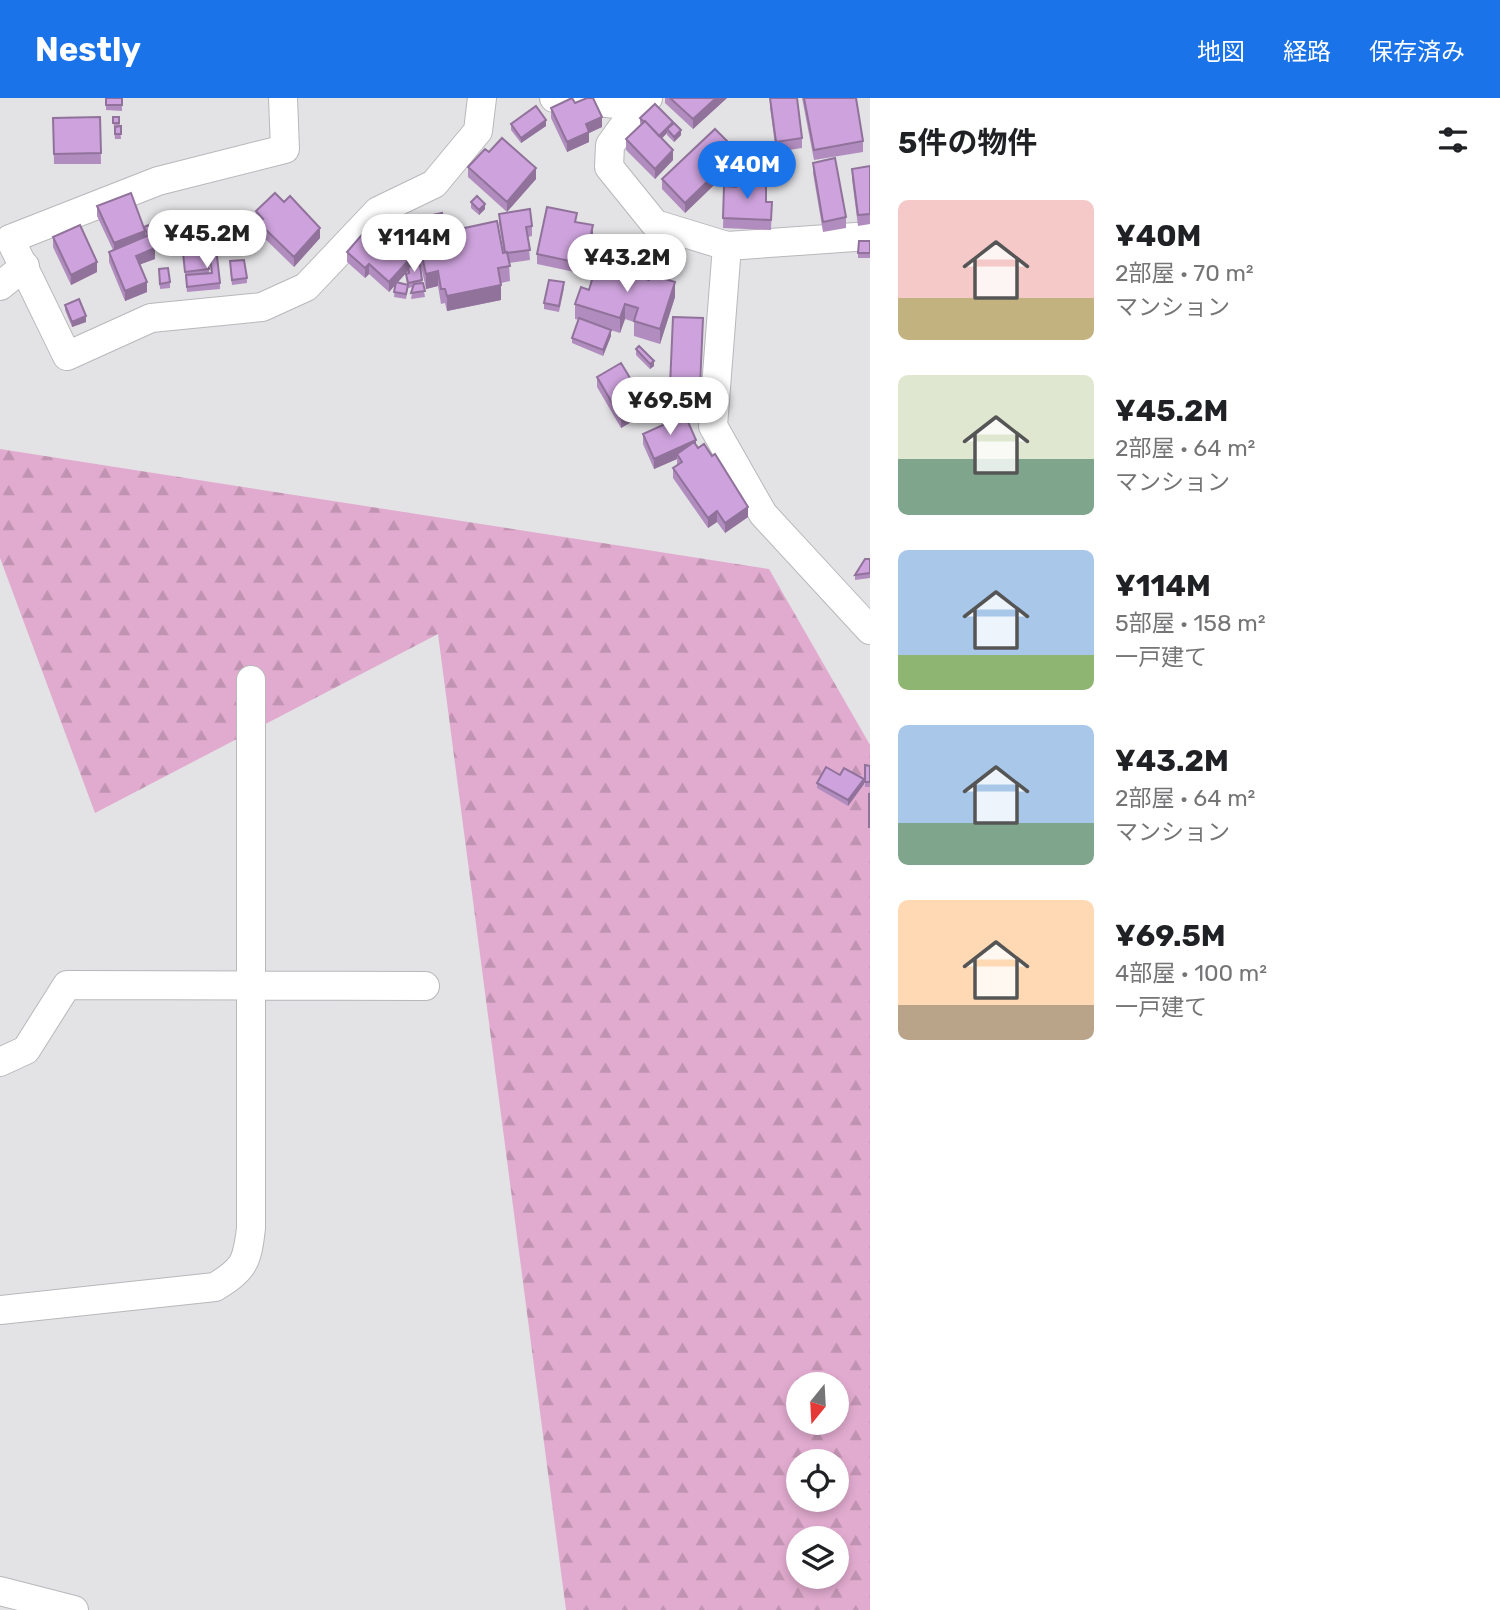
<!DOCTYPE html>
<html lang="ja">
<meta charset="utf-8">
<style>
:root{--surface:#fff;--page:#f2f2f2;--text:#202124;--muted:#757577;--accent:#1a73e8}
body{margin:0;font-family:Rubik,"Noto Sans JP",sans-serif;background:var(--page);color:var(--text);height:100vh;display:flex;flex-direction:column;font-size:26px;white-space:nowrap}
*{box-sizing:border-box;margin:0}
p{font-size:23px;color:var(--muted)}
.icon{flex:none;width:38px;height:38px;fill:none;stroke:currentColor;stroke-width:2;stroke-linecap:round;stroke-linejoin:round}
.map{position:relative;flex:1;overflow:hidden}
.details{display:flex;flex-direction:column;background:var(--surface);width:630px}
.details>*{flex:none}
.needle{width:46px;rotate:198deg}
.tools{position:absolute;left:786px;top:1274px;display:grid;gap:14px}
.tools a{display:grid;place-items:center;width:63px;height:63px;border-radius:50%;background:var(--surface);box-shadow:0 4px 10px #0003;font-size:35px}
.price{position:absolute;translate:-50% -60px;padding:0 16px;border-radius:24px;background:#fff;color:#222;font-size:23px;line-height:46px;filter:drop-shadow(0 2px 4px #0008)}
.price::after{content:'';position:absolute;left:50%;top:42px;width:21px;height:16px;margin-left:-10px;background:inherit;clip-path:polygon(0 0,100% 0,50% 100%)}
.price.current{background:var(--accent);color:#fff}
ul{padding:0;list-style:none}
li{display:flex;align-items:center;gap:21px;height:175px;padding:0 28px}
li span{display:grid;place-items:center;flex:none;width:196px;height:140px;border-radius:10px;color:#555}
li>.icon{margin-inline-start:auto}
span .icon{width:84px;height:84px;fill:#fffc;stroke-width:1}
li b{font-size:30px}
h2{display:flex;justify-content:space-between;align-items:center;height:84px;padding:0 28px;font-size:30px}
header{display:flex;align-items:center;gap:42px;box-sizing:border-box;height:98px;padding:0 35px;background:var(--accent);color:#fff}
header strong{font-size:33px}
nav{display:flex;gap:38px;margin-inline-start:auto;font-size:24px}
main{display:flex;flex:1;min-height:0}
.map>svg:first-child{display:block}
.forest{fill:url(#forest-firs);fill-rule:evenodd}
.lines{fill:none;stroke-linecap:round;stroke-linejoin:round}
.minor-casing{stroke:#b8b7ba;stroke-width:30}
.minor{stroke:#fff;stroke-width:28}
.wall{fill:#b18cbe;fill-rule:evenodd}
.shaded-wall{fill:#90729b}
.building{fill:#cea3dd;stroke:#90729b;stroke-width:2}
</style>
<header>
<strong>Nestly</strong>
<nav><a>地図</a><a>経路</a><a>保存済み</a></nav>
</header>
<main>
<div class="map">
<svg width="870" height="1512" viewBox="0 0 870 1512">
<defs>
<pattern id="forest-firs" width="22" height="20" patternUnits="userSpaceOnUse" patternTransform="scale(1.75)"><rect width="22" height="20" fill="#e1abcf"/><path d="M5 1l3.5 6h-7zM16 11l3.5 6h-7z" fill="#c193b2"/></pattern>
</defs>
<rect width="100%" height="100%" fill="#e3e2e5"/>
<path class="forest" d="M0,351L769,471L870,647V1512H566L438,536L95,715L0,460ZM798,1286H836V1325H798ZM798,1363H836V1402H798ZM798,1440H836V1479H798Z"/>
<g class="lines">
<g class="minor-casing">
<path id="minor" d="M283,0L285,51L158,83L10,141L67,258L151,220L262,209L306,189L378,113L434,86L478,33L482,0
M554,0L638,8
M648,0L638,8L610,47L609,69L655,126L727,148L713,328L763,416L870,532
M727,148L870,138
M0,188L25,168
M0,964L26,952L67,887L425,888
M0,1212L215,1189C244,1171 247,1165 251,1130V582
M0,1493L74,1512"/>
</g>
<use href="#minor" class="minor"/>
</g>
<path class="wall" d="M106,0H122V13L106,12Z
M665,0H727L693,31L665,5Z
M770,0L802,40V50L776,54L770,9Z
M802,0H856L863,43V54L814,62Z
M575,5L602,29L589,35V44L567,54L551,20V10Z
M100,19L101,66H54L53,20Z
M113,19H119L121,41H115Z
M640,20L673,26L681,37L674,44L667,37V35L662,40L673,62L655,81L626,52V41L641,26L640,25Z
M511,26L546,28L521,45L511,32Z
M489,54L536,81L507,114L468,79V69Z
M738,64L685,115L662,91V81Z
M813,65L846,119V130L823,134L813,75Z
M870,68V126L858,128L852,81V71Z
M724,88H759L766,104H772L771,132L723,130Z
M471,104L485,111L479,117L471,110Z
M97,108L144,131L154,137L150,139L155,161L140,166L147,194L125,203L109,164V154L113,152L97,118Z
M256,113L320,140L294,169L259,135L251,142L243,134V128L256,118Z
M499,116L532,128V138L528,139L530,162L509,165L510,183L501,185V202L447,213L445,205L441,206L438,188L426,191L414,136V121L446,134L504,155L499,126Z
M577,124L593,137L584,176L537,166V156Z
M53,139L97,174L71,187L53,149Z
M208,142L220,185V191L187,194L182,145L209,171V175H212Z
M870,143V160H858V155Z
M347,154L416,164L412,169L422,182L425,199L411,201L413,189L408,190L406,201L394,199L395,187L389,194L369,176L365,180L347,164ZM408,173V175L406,176L407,187L397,185Z
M230,169L247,180V185L232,187Z
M159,171L170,184V190L160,191Z
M628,176L675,199L660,246L634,238V224L625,221L620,235L604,230L611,238L603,258L572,245V240L579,222L575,221V206L589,192Z
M564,190L559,214L544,211V205Z
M65,207L86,224L72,229L65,212Z
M703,220L700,299L670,298V288Z
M636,251L654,268L650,271L636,257Z
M597,279L645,316L621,330L597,289Z
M643,336L696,347L748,419L725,435L717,424L708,430L673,380V370L677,367V361L654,371L643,346Z
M870,461V480L855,482V477Z
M865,667L870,668V689H865Z
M840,677L864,686L848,708L817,690V685Z"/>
<path class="shaded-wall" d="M716,0H727L693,31V21Z
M602,19V29L589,35V44L567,54V44L586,26Z
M546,22V28L521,45V40Z
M673,24V29L667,31V35L658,44V39Z
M681,32V37L674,44V39Z
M673,52V62L655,81V71Z
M738,54V64L685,115V105Z
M536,70V81L507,114V104Z
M485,106V111L479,117V112Z
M593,127V137L584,176V166Z
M259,130V135L251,142V137Z
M320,130V140L294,169V159Z
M154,132V137L147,141V135Z
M145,133V144L114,155V145Z
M155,150V161L136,168V158Z
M416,154V164L389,194V184Z
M97,164V174L71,187V177Z
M369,166V176L365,180V170Z
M438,173V188L426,191V176Z
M147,184V194L125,203V193Z
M675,184V199L660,246V231Z
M501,187V202L447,213V198Z
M625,206V221L620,235V220Z
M86,218V224L72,229V224Z
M611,232V238L603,258V252Z
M654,263V268L650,271V266Z
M645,305V316L621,330V320Z
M696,342V352L677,356V361L654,371V361Z
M748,409V419L725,435V425Z
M717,413V424L708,430V420Z
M864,681V686L848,708V702Z"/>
<path class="building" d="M106,0H122V7H106Z
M572,0L575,5L587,0H593L602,19L586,26L589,34L567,44L551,10Z
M670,0H716L693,21Z
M770,0H797L802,40L776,44Z
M804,0H856L863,43L814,52Z
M655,6L673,24L659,38L645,23L644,24L640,20Z
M536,8L546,22L521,40L511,26Z
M100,19L101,55L54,56L53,20Z
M113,19H119V25H113Z
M645,23L673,52L655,71L626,41Z
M674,25L681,32L674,39L667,31Z
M121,28V36H115V29Z
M715,31L738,54L685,105L662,81Z
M502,40L536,70L507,104L468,69L485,51L489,54Z
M835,60L846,119L823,124L813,65Z
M870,68V116L858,117L852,71Z
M737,79L759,80V88H766V104H772L771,122L723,120L724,88L736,89Z
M131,95L145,133L114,145L97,108Z
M275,95L284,104L290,98L320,130L294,159L259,125L263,121L256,113Z
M477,98L485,106L479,112L471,104Z
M547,109L577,115L575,124L593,127L584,166L537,156Z
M530,111L532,128L526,129L530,152L507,155V154H505L499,116Z
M442,115L446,134L497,123L503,155L507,154L510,168L498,170L501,187L447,198L445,191H441L438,173L426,176L414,121Z
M255,117L260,123L259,125V130L251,137L243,128Z
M374,123L396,142L403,137L416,154L389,184L369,166L365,170L347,154Z
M151,126L154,132L147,135L144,129Z
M80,127L97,164L71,177L53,139Z
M149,137L155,150L136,158L147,184L125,193L109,154Z
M215,141L220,185L187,189L186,177L212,175L208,142Z
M206,142L209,171L185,174L182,145Z
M859,143H870V155H858Z
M598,161L628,170L627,175L649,182L651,177L675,184L660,231L634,223L638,210L625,206L620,220L575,206L581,189L589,192Z
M244,162L247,180L232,182L230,163Z
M420,167L422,182L408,185L406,176L409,175L408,169Z
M168,170L170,184L160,186L159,171Z
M549,182L564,184L559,208L544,205Z
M396,184L408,187L406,196L394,194Z
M423,185L425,193L411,195L414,186Z
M79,201L86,218L72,224L65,207Z
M673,219L703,220L700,289L670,288Z
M579,220L611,232L603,252L572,240Z
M639,248L654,263L650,266L636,251Z
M621,265L645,305L621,320L597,279Z
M685,317L696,342L654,361L643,336Z
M694,344L698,350L704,346L712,358L715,356L748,409L725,425L717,413L708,420L673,370L682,364L677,356Z
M865,461H870V475L855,477Z
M865,667L870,668V684H865Z
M826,669L840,677L844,670L864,681L848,702L817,685Z
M869,696H870V729H869Z"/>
</svg>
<div class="tools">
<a><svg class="needle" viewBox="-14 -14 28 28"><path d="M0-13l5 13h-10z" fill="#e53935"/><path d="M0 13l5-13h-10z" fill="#757577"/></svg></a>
<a><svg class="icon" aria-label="locate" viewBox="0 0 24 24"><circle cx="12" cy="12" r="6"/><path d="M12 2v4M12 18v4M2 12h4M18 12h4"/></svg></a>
<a><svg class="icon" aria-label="layers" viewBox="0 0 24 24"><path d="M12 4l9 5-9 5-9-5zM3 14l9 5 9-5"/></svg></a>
</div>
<b class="price current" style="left:747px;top:103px">¥40M</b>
<b class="price" style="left:207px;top:172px">¥45.2M</b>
<b class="price" style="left:414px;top:176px">¥114M</b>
<b class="price" style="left:627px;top:196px">¥43.2M</b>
<b class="price" style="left:670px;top:339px">¥69.5M</b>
</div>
<section class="details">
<h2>5件の物件<svg class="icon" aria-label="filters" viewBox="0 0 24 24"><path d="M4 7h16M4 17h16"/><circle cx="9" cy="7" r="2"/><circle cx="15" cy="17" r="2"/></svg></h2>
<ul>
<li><span style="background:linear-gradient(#f6c9c9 70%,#c2b280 0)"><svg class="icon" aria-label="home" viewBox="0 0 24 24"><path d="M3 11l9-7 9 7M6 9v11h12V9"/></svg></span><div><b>¥40M</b><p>2部屋 · 70 m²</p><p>マンション</p></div></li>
<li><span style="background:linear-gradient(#dfe7d0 60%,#7fa58c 0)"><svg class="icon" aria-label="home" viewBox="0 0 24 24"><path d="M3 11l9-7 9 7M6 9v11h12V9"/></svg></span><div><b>¥45.2M</b><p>2部屋 · 64 m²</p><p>マンション</p></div></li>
<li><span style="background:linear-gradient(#a9c7e8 75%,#8fb573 0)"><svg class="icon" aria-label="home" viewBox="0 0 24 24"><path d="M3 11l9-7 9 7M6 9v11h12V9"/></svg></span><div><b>¥114M</b><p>5部屋 · 158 m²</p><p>一戸建て</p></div></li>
<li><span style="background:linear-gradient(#a9c7e8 70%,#7fa58c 0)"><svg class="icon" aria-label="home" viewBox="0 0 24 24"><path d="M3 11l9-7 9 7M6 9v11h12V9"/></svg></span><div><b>¥43.2M</b><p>2部屋 · 64 m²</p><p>マンション</p></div></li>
<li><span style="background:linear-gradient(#ffd9b3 75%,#b9a48a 0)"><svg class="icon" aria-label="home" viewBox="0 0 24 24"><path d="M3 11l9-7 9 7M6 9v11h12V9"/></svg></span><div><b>¥69.5M</b><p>4部屋 · 100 m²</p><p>一戸建て</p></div></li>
</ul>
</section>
</main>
